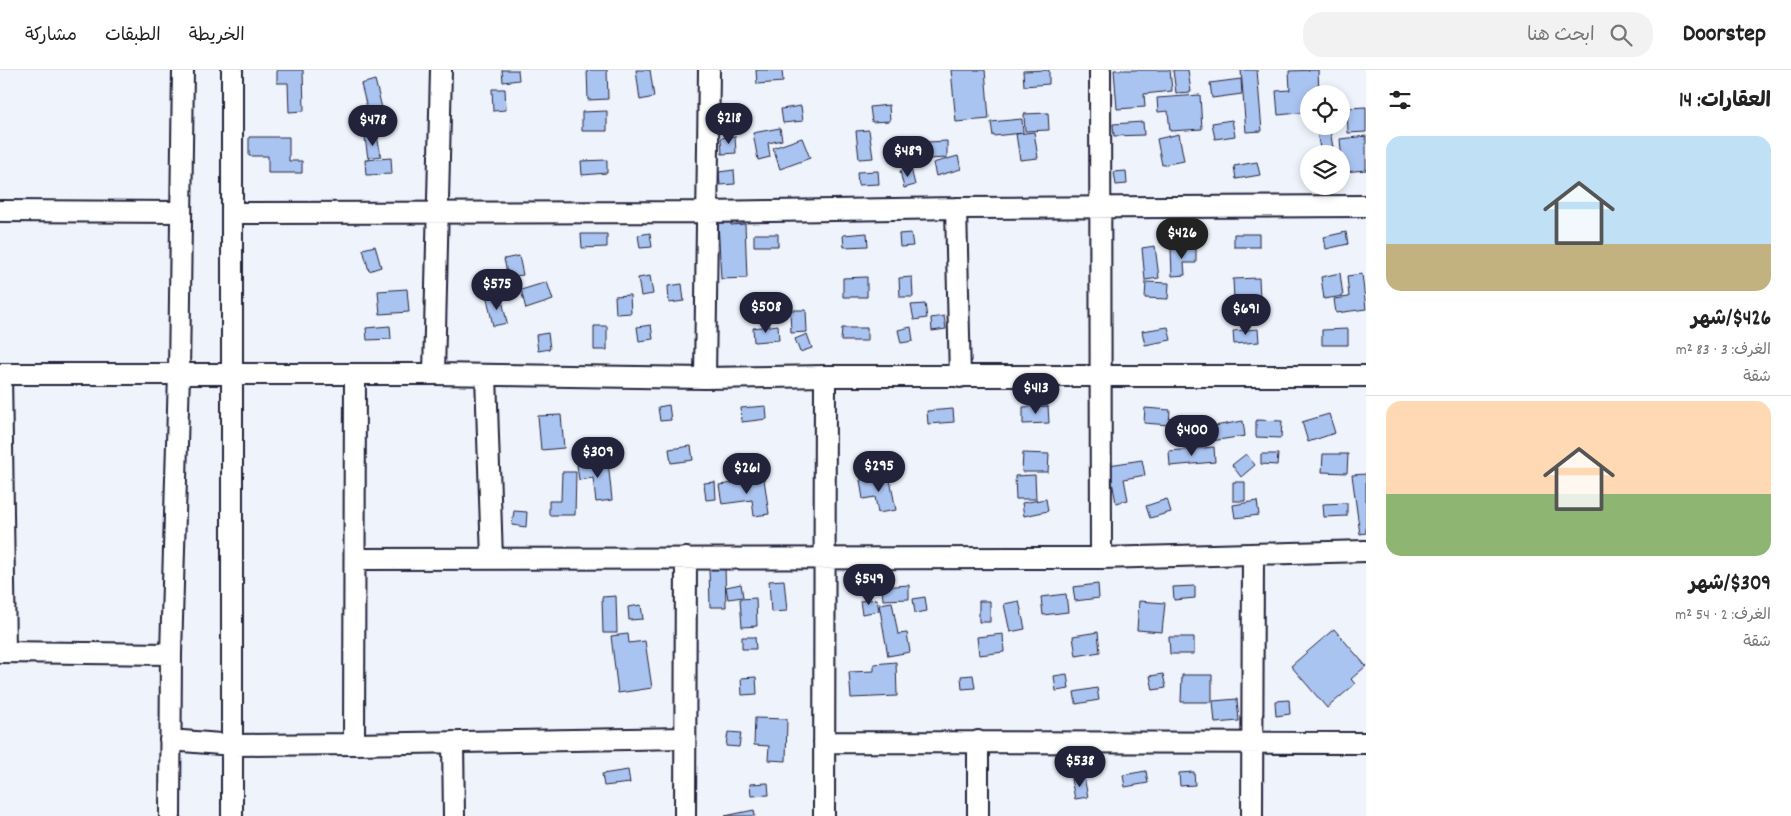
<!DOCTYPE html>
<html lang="ar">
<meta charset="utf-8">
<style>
:root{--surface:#fff;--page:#f2f2f2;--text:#222;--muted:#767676;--line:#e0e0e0;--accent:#22223b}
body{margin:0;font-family:Dekko,"Playpen Sans Arabic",sans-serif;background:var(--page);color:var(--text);direction:rtl;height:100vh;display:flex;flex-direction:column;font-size:19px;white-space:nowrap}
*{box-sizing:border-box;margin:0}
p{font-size:16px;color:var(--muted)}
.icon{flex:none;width:28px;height:28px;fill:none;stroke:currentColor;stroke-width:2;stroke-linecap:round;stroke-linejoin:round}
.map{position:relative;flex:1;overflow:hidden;direction:ltr}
.details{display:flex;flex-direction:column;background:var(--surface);width:425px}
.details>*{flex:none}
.fabs{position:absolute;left:1300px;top:15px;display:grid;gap:10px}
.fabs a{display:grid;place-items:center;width:50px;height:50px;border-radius:50%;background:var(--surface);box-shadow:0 2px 8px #0003;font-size:25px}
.price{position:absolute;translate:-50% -42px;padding:0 11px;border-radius:18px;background:var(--accent);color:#fff;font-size:16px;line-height:32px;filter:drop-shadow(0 1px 2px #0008)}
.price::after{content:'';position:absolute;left:50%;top:30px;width:15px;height:11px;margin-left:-8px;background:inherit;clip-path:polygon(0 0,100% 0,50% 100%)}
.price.selected{background:#222;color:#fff}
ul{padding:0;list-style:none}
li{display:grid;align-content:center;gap:10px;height:265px;padding:0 20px}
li+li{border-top:1px solid var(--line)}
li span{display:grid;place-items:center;height:155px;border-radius:15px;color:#555}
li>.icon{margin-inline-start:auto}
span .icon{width:90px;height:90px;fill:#fffc;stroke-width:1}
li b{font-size:21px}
h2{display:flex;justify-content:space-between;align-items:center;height:60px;padding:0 20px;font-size:21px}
header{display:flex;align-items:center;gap:30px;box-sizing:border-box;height:70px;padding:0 25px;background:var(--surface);border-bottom:1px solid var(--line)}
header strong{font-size:24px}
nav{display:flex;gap:28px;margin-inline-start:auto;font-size:18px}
.search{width:350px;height:45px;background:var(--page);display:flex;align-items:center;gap:12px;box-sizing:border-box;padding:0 18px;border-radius:20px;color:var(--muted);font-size:19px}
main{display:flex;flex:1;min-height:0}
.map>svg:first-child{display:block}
.building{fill:#aac4f1;stroke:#22223b}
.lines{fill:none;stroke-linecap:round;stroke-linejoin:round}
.minor-casing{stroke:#22223b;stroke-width:24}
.minor{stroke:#fff;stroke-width:20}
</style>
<header>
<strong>Doorstep</strong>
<div class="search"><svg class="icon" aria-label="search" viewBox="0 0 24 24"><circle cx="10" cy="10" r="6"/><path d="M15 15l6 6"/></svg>ابحث هنا</div>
<nav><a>الخريطة</a><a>الطبقات</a><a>مشاركة</a></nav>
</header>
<main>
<section class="details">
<h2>العقارات: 14<svg class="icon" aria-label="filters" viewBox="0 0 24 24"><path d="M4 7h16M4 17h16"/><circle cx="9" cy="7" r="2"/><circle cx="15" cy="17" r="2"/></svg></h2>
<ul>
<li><span style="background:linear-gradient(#bfe0f5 70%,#c2b280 0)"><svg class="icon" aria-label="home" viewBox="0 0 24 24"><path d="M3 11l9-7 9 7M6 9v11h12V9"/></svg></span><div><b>$426/شهر</b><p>الغرف: 3 · 83 m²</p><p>شقة</p></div></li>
<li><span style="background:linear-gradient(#ffd9b3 60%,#8fb573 0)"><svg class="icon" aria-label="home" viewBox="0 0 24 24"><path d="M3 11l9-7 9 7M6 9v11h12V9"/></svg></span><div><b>$309/شهر</b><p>الغرف: 2 · 54 m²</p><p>شقة</p></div></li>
</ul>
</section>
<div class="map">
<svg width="1366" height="746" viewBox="0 0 1366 746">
<rect width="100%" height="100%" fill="#eef3fc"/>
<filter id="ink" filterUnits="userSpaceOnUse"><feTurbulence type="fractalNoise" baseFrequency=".02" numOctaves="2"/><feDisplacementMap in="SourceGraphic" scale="10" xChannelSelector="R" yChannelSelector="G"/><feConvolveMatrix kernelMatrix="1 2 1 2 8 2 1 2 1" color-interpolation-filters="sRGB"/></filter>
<g filter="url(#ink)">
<path class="building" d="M277,0H303L304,41L289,42L288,13H277Z
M502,0H518L519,10L503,12Z
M587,0H607L608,29L588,30Z
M636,0H650L654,27L640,30Z
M756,0H782L783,12L757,14Z
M951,0H985L989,49L956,52Z
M1049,0V14L1024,16L1023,1Z
M1114,0H1170L1172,21L1144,24L1145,37L1117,39Z
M1173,0H1188L1191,22L1176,23Z
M1241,0H1257L1262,61L1246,62Z
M1318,0L1319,24H1309V42L1278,45L1276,21L1290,20L1289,1Z
M1241,9L1242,24L1212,28L1210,13Z
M375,10L382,38L368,42L361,14Z
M492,19H505L506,40L493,41Z
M1200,25L1202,59L1170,61L1168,41L1158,42L1157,28Z
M889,35L890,51L872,52L870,37Z
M801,36L803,51L783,53L781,39Z
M1366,37V62L1348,63L1347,38Z
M607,41V61H582V42Z
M368,42L391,43V61H367Z
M1048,43L1049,60L1025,61L1024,44Z
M1022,49L1023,63L993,66L991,52Z
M1232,50L1235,66L1215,69L1212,53Z
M1143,52L1144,65L1114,66L1113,54Z
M780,58L782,70L768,73L770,87L758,90L753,63Z
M869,60L873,88L859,89L856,61Z
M1330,60L1334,84H1321L1317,62Z
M1034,62L1038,88L1020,90L1016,64Z
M1179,64L1184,91L1162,95L1157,69Z
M377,66L381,86L368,88L365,68Z
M735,66L736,83L722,84L721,68Z
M1366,66V100L1343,102L1340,69Z
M249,67H289V91H302V103H268V86H249Z
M802,68L810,88L780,99L773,78Z
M947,71V88L928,89V72Z
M958,86L961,99L936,106L933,93Z
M391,88L392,104L366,105L365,90Z
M607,90V103L582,105L581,91Z
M1257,92L1260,105L1236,109L1234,96Z
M911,98L915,115L904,118L900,101Z
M734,100L735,114L720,115L719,102Z
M878,101L879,114L858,115L857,102Z
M1126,101L1127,114L1116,115L1114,102Z
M731,150V155L745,154L747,208L721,209L718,151Z
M1346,162L1348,174L1326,179L1324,167Z
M650,163L652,177L640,178L638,165Z
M867,163L868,176L844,177L843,165Z
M911,163L913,176L900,177L899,164Z
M581,164H607V177L582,178Z
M754,164H778V176H754Z
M1234,164H1259V177H1234Z
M375,176L381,197L369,201L363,179Z
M1155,176L1159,208L1145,210L1142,178Z
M1196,178V193H1184L1185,205L1172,206L1171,179Z
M519,186L523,205L508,207L504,189Z
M1340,203L1343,226L1324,229L1321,207Z
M1362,204L1366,239L1336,243L1334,229L1349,227L1347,206Z
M650,206L653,224L641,226L638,208Z
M867,207V227H843V208Z
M912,207L913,227H900L899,208Z
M1259,208L1260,229H1234L1233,209Z
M547,212L553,230L526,239L521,220Z
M1146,212L1169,213L1168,229L1145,228Z
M682,214L684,231L669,233L668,216Z
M407,219L409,242L380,244L378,221Z
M501,225L507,253L493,256L487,228Z
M630,225L631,243L616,244L615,226Z
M755,231L766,232L764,249L753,248Z
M925,234L927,248L914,250L911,235Z
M790,240H806L807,262L791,263Z
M944,246L946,259L932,261L931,248Z
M651,255L653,269L639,271L637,257Z
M778,255L779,270L754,272L753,258Z
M390,256L391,269L367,270L366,258Z
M594,256H607V280H594Z
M911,257L913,271L901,273L898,260Z
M1168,257L1171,270L1145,275L1142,261Z
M842,258H867V271H841Z
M1258,259L1259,272L1234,274L1233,261Z
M1348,259V275H1322V260Z
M548,263L550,279L538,281L536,265Z
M807,264L812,278L800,282L795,269Z
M669,335L671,350L660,351L658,337Z
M766,336L767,349L742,352L741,338Z
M1048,336L1049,353L1023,354V337Z
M1145,338L1170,340L1169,355L1144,353Z
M953,339L954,352L928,354L927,341Z
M1329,344L1335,363L1308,372L1302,352Z
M561,345L564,378L541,380L538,346Z
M1256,350L1282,351L1281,368L1256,367Z
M1243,351L1245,366L1211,371L1209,357Z
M691,376L693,390L671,393L669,379Z
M1214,377L1215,392L1170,396L1169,381Z
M1023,383L1049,384L1048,402H1022Z
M1246,384L1255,395L1241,407L1232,395Z
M1261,384H1278L1277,395L1261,394Z
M1323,384H1348L1347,403L1322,402Z
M1142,390L1145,405L1124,409L1128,430L1116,433L1109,395Z
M608,391L612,430L596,432L593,408L579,410L577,395Z
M562,402H576L575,445H549V431H561Z
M1366,404V463L1360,464L1352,405Z
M889,405L896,440L878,443L875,427L863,429L860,410Z
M1035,405L1036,429H1016L1015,406Z
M764,409L769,444L754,446L752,430L722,434L719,415Z
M715,412L716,429L706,430L704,413Z
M1233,412H1245V431H1233Z
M1046,429L1048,441L1024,446L1022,433Z
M1167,429L1171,442L1150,448L1146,436Z
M1257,431L1259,445L1235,448L1233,435Z
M1347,433V446L1324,447L1323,434Z
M514,441L527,442L526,457L512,455Z
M725,497L726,537H710L709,498Z
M784,510L787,541L771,542L769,511Z
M741,514L743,527L728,529L726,517Z
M1098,514L1099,528L1075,531L1073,517Z
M909,515V529L883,530L882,517Z
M1195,516V528L1174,530L1173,517Z
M1066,524L1068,542L1043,545L1041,527Z
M616,526L617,563H603L602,527Z
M925,527L927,541L915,543L913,529Z
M756,528L757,556L742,557L740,529Z
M877,529L879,541L862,544L860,531Z
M979,531H990V552H979Z
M1019,531L1025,559L1010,562L1004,534Z
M1139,531L1165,533L1162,562L1137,560Z
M892,532L898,564L907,563L910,582L888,586L879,534Z
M641,535L643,549L629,550L628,537Z
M1334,559L1366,596L1351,609L1355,614L1327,638L1291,596Z
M1098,562L1100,582L1076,586L1073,566Z
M628,564L629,573L645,571L652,618L618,623L611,566Z
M1003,564L1004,582L979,585L977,567Z
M742,567H755L756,579H742Z
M1169,567H1194V584H1170Z
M896,592L897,626L851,628L849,602L874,601V594Z
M1067,604L1069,619L1056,621L1054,606Z
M1163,604L1166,618L1153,620L1150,606Z
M973,605L975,618L962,619L961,606Z
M1182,605H1212V632H1181Z
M756,607L757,624L742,625L741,608Z
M1097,618L1099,630L1076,634L1074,622Z
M1237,629L1239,651L1215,653L1213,631Z
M1289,630L1290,644L1276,646L1275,631Z
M755,648L787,649L786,691L768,690L769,676L754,675Z
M728,662L741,663L739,677L726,676Z
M628,700L630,713L604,716L602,704Z
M1146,701L1148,713L1125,717L1123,705Z
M1194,702L1195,715L1180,716L1179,703Z
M1084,707L1088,727L1075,729L1071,709Z
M768,713L769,725L751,726L750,714Z
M754,740L755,746H725Z"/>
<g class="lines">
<g class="minor-casing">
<path id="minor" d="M1100,0L1101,488
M956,138L960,307
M0,141L181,142
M232,143L706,142L956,138L1366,136
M0,304H434L705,308L825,306H1366
M1,304L5,582
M434,304L441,0
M486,305L492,489
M705,308L709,0
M355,489L1101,488L1366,481
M0,582L171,584
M170,670L233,675L354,674L685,668
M978,671V746
M453,672L454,746
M824,672L1366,673
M354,674L355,304
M170,746L171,584L179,304L183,0
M232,746V0
M685,746L686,488
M824,746L825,306
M1252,746L1253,485"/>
</g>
<use href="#minor" class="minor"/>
</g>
</g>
</svg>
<div class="fabs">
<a><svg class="icon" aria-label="locate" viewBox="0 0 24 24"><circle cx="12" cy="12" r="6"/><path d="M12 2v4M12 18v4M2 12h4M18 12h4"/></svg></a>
<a><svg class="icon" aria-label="layers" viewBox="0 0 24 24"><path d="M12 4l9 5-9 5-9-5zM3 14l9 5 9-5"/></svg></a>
</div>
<b class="price" style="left:729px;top:75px">$218</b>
<b class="price" style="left:373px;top:77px">$478</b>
<b class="price" style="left:908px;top:108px">$489</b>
<b class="price selected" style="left:1182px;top:190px">$426</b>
<b class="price" style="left:497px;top:241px">$575</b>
<b class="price" style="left:766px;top:264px">$508</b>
<b class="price" style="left:1246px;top:266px">$691</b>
<b class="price" style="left:1036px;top:345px">$413</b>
<b class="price" style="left:1192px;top:387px">$400</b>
<b class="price" style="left:598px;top:409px">$309</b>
<b class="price" style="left:879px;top:423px">$295</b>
<b class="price" style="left:747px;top:425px">$261</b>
<b class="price" style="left:869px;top:536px">$549</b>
<b class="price" style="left:1080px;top:718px">$538</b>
</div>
</main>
